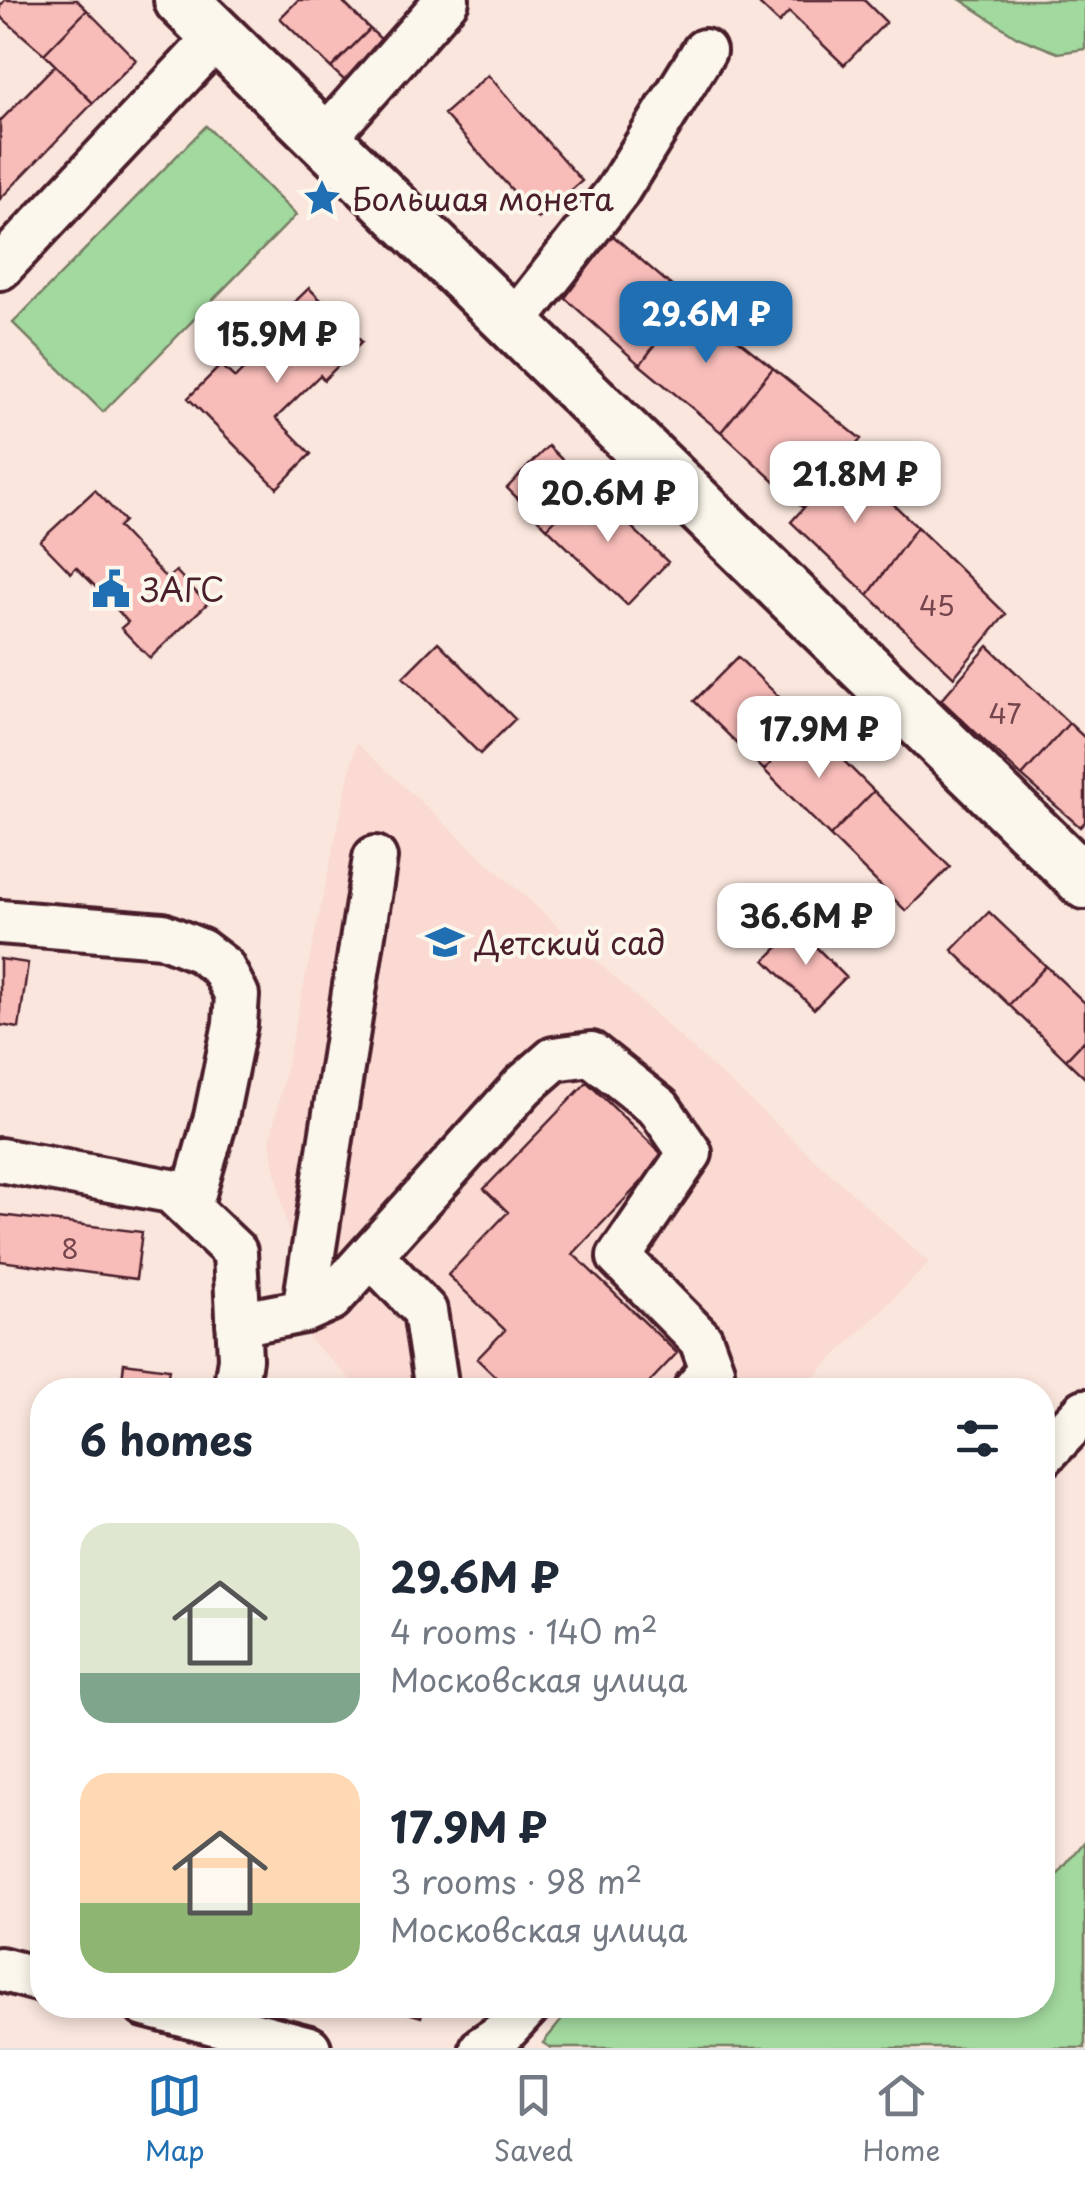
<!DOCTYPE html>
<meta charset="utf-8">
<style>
:root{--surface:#fff;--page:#f6f6f7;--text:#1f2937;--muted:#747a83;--line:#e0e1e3;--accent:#1f6fb2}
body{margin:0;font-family:"Playpen Sans",sans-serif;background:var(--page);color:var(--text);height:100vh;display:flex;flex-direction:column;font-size:38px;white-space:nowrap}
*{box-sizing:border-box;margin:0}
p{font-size:32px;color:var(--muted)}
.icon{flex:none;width:55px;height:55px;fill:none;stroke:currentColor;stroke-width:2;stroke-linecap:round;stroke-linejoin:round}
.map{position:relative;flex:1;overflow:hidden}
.sheet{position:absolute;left:30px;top:1378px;width:1025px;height:640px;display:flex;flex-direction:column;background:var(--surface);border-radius:40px;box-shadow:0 5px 15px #0003}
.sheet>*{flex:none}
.price{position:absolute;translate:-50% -85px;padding:0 22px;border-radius:20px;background:#fff;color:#222;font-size:32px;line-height:65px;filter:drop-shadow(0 2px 5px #0008)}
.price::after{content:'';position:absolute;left:50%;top:60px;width:30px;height:22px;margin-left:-15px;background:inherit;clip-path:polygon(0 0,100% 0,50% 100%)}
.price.on{background:var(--accent);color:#fff}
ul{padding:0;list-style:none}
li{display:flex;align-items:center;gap:30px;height:250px;padding:0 50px}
li span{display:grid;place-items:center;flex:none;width:280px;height:200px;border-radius:30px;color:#555}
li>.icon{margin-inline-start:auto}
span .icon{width:120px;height:120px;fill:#fffc;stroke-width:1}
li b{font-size:42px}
h2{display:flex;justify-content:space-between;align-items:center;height:120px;padding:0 50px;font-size:42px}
.tabs{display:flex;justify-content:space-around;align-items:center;height:140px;border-top:2px solid var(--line);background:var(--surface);font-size:28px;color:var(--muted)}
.tabs a{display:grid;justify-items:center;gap:5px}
.tabs .on{color:var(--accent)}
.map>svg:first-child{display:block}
.built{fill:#fadad2}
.green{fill:#a2d99e;stroke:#767c64;stroke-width:2.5}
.building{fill:#f9bdb9;stroke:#4a1f2b;stroke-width:2.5}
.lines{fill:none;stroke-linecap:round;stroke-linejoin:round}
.minor-casing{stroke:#4a1f2b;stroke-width:50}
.major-casing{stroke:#4a1f2b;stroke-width:60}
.minor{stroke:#fbf7ec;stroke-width:42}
.major{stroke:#fbf7ec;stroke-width:52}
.labels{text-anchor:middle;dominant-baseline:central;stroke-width:8;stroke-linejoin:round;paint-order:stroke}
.number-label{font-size:28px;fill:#76464e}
.poi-label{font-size:32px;fill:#4a1f2b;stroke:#fbf7ec;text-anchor:start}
</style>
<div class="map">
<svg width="1085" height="2048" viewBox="0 0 1085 2048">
<rect width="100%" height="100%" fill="#fae6dd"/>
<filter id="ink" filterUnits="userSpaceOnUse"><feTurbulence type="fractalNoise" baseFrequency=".01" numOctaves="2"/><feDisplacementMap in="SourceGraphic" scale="20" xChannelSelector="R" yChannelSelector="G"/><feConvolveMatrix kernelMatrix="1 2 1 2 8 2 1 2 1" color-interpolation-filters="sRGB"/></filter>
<g filter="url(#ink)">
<path class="built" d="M356,743L929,1263L801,1390H362L310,1340L270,1142Z"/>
<path class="green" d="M961,0H1085V49L1058,53L1017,37Z
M206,126L296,215L103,412L13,323Z
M1085,1841V2048H551L543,2043L574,2005H1042L1043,1893Z"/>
<path class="building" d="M5,0H77L87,10L44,54L0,16V6Z
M298,0H341L370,29L331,68L280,18Z
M755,0H864L886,22L844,65L789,12L779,23Z
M87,10L136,60L93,103L44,54Z
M370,29L383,41L345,81L331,68Z
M55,65L93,103L0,199V121Z
M488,75L582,181L538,219L444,114Z
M612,235L688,300L640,365L565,298Z
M309,288L362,342L324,380L320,375L276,418L311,454L277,488L188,398L221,365L235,378L280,333L272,324Z
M688,300L773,368L721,432L640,365Z
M773,368L861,439L803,508L721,432Z
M548,446L588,485L547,528L507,488Z
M847,459L917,527L868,595L791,522Z
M588,485L668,562L627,605L547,528Z
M95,490L124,521L118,527L167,579L176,571L207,604L150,658L121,628L128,622L105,596L76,567L71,573L40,541Z
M917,527L1006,614L954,677L868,595Z
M438,642L515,719L480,754L403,677Z
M988,646L1069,723L1022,776L941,700Z
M738,657L808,725L764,770L694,701Z
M1069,723L1085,738V822L1080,827L1022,776Z
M808,725L874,791L830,836L764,770Z
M874,791L950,867L906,911L830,836Z
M989,912L1046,966L1009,1005L952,950Z
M797,928L846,977L814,1009L765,960Z
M0,959L28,963L19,1028L0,1025Z
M1046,966L1085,1003V1040L1066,1060L1009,1005Z
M1085,1040V1078L1066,1060Z
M587,1082L665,1157L573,1254L677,1353L642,1390H509L477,1359L505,1330L448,1275L508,1212L484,1189Z
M0,1215L142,1232L136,1279L0,1261Z
M124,1363L169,1369L166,1390H121Z
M382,2005H424L421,2017Z"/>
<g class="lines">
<g class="minor-casing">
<path id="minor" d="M324,139L447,0
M0,268L218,36
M513,324L617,192L704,51
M0,922L162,935L201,951L222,967L237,995L235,1024L216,1117L190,1207
M0,1160L171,1191L235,1252L240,1359L235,1390
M371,1255L425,1311L437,1390
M304,1311L331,1299L523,1086L554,1059L591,1054L659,1108L690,1153L619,1257L701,1340L712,1370L695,1390
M238,1324L304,1311L375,858
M1042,1456L1085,1411
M0,1969L42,1980
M145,2005L309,2048
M482,2048L501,2035L529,2005"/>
</g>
<g class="major-casing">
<path id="major" d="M181,0L1085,882"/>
</g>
<use href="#minor" class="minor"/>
<use href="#major" class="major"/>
</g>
</g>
<defs>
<g id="sight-bare" transform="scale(3)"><path d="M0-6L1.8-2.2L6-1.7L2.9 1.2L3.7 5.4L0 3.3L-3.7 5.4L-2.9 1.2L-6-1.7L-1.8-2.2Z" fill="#1f6fb2" stroke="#fbf7ec" stroke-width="2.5" paint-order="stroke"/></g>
<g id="civic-bare" transform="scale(3)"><path d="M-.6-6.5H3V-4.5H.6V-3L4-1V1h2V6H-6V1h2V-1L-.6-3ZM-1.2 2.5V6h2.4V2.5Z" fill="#1f6fb2" stroke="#fbf7ec" stroke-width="2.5" paint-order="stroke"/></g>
<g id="school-bare" transform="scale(3)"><path d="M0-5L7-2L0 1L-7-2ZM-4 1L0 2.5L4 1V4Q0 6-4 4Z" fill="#1f6fb2" stroke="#fbf7ec" stroke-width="2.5" paint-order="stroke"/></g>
</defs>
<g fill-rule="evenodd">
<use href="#sight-bare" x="322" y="198"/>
<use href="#civic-bare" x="111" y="589"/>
<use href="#school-bare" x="445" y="942"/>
</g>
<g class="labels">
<g class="number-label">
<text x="937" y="604">45</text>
<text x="1005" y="712">47</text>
<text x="70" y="1247">8</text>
</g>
<g class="poi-label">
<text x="352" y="198">Большая монета</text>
<text x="141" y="589">ЗАГС</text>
<text x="475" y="942">Детский сад</text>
</g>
</g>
</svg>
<b class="price on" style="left:706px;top:366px">29.6M ₽</b>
<b class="price" style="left:277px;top:386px">15.9M ₽</b>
<b class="price" style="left:855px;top:526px">21.8M ₽</b>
<b class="price" style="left:608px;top:545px">20.6M ₽</b>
<b class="price" style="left:819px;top:781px">17.9M ₽</b>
<b class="price" style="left:806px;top:968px">36.6M ₽</b>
<section class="sheet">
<h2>6 homes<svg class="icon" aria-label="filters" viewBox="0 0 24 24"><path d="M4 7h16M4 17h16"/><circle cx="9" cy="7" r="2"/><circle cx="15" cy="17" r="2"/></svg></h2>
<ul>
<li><span style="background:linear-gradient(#dfe7d0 75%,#7fa58c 0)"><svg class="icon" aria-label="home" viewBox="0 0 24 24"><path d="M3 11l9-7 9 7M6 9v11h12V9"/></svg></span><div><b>29.6M ₽</b><p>4 rooms · 140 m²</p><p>Московская улица</p></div></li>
<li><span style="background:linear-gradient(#ffd9b3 65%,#8fb573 0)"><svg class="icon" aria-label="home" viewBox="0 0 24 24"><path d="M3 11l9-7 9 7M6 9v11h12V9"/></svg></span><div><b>17.9M ₽</b><p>3 rooms · 98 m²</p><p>Московская улица</p></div></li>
</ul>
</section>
</div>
<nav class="tabs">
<a class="on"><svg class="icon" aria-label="map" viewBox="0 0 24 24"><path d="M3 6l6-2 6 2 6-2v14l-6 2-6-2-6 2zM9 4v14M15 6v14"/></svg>Map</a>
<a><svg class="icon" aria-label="saved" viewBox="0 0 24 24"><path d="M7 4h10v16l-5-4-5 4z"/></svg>Saved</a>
<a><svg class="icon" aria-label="home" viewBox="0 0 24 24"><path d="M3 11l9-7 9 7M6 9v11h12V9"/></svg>Home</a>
</nav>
